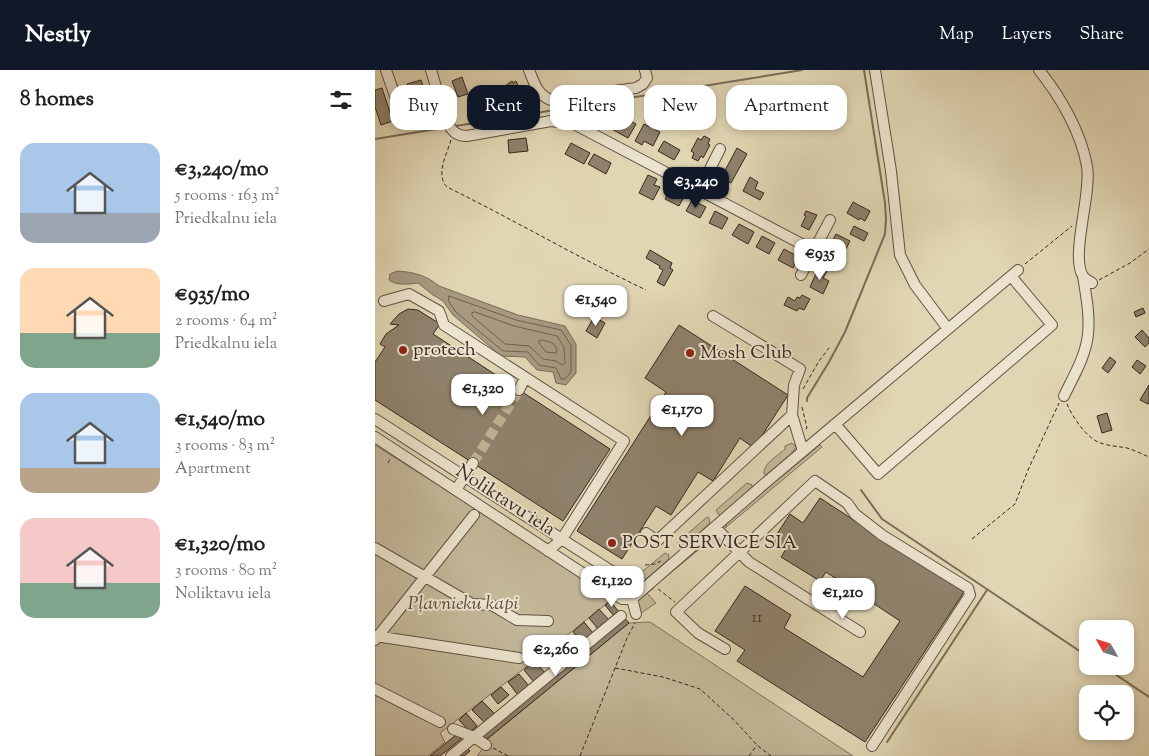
<!DOCTYPE html>
<meta charset="utf-8">
<style>
:root{--surface:#fff;--page:#f6f6f6;--text:#202124;--muted:#757577;--accent:#111827}
body{margin:0;font-family:"Sorts Mill Goudy",serif;background:var(--page);color:var(--text);height:100vh;display:flex;flex-direction:column;font-size:19px;white-space:nowrap}
*{box-sizing:border-box;margin:0}
p{font-size:16px;color:var(--muted)}
.icon{flex:none;width:28px;height:28px;fill:none;stroke:currentColor;stroke-width:2;stroke-linecap:round;stroke-linejoin:round}
.map{position:relative;flex:1;overflow:hidden}
.panel{display:flex;flex-direction:column;background:var(--surface);width:375px}
.panel>*{flex:none}
.banner{position:absolute;left:15px;top:15px;width:475px;height:45px;display:flex;gap:10px}
.needle{width:32px;rotate:309deg}
.buttons{position:absolute;left:704px;top:550px;display:grid;gap:10px}
.buttons a{display:grid;place-items:center;width:55px;height:55px;border-radius:10px;background:var(--surface);box-shadow:0 2px 8px #0003;font-size:25px}
.price{position:absolute;translate:-50% -42px;padding:0 11px;border-radius:10px;background:#fff;color:#222;font-size:16px;line-height:32px;filter:drop-shadow(0 1px 2px #0008)}
.price::after{content:'';position:absolute;left:50%;top:30px;width:15px;height:11px;margin-left:-8px;background:inherit;clip-path:polygon(0 0,100% 0,50% 100%)}
.price.current{background:var(--accent);color:#fff}
ul{padding:0;list-style:none}
li{display:flex;align-items:center;gap:15px;height:125px;padding:0 20px}
li span{display:grid;place-items:center;flex:none;width:140px;height:100px;border-radius:15px;color:#555}
li>.icon{margin-inline-start:auto}
span .icon{width:60px;height:60px;fill:#fffc;stroke-width:1}
li b{font-size:21px}
h2{display:flex;justify-content:space-between;align-items:center;height:60px;padding:0 20px;font-size:21px}
.chip{padding:0 18px;border-radius:15px;background:var(--surface);box-shadow:0 2px 8px #0003;font-size:18px;line-height:45px}
.chip.current{background:var(--accent);color:#fff}
header{display:flex;align-items:center;gap:30px;box-sizing:border-box;height:70px;padding:0 25px;background:var(--accent);color:#fff}
header strong{font-size:24px}
nav{display:flex;gap:28px;margin-inline-start:auto;font-size:18px}
main{display:flex;flex:1;min-height:0}
.map>svg:first-child{display:block}
.green{fill:#c4b89a;stroke:#7d6f5c}
.water{fill:#a79a81;stroke:#7a6c59}
.lines{fill:none;stroke-linecap:round;stroke-linejoin:round}
.shore{stroke:#6e6050;stroke-width:1}
.stream{stroke:#7a6c59;stroke-width:2}
.building{fill:#8f826c;stroke:#36261e}
.minor-tunnel{stroke:#bfb396;stroke-width:10;stroke-dasharray:10 5;stroke-linecap:butt}
.minor-casing{stroke:#615244;stroke-width:12}
.path{stroke:#36261e;stroke-width:1;stroke-dasharray:4 2.5;stroke-linecap:butt}
.minor{stroke:#ece4ce;stroke-width:10}
.poi-dot{fill:#8f2418;stroke:#ece4ce;stroke-width:2}
.labels{text-anchor:middle;dominant-baseline:central;stroke-width:4;stroke-linejoin:round;paint-order:stroke}
.number-label{font-size:16px;fill:#4c3d32}
.poi-label{font-size:19px;fill:#36261e;stroke:#ece4ce;text-anchor:start}
.street-label{font-size:19px;fill:#36261e;stroke:#ece4ce}
.park-label{font-size:19px;font-style:italic;fill:#5a4a3d;stroke:#ece4ce}
</style>
<header>
<strong>Nestly</strong>
<nav><a>Map</a><a>Layers</a><a>Share</a></nav>
</header>
<main>
<section class="panel">
<h2>8 homes<svg class="icon" aria-label="filters" viewBox="0 0 24 24"><path d="M4 7h16M4 17h16"/><circle cx="9" cy="7" r="2"/><circle cx="15" cy="17" r="2"/></svg></h2>
<ul>
<li><span style="background:linear-gradient(#a9c7e8 70%,#9aa5b1 0)"><svg class="icon" aria-label="home" viewBox="0 0 24 24"><path d="M3 11l9-7 9 7M6 9v11h12V9"/></svg></span><div><b>€3,240/mo</b><p>5 rooms · 163 m²</p><p>Priedkalnu iela</p></div></li>
<li><span style="background:linear-gradient(#ffd9b3 65%,#7fa58c 0)"><svg class="icon" aria-label="home" viewBox="0 0 24 24"><path d="M3 11l9-7 9 7M6 9v11h12V9"/></svg></span><div><b>€935/mo</b><p>2 rooms · 64 m²</p><p>Priedkalnu iela</p></div></li>
<li><span style="background:linear-gradient(#a9c7e8 75%,#b9a48a 0)"><svg class="icon" aria-label="home" viewBox="0 0 24 24"><path d="M3 11l9-7 9 7M6 9v11h12V9"/></svg></span><div><b>€1,540/mo</b><p>3 rooms · 83 m²</p><p>Apartment</p></div></li>
<li><span style="background:linear-gradient(#f6c9c9 65%,#7fa58c 0)"><svg class="icon" aria-label="home" viewBox="0 0 24 24"><path d="M3 11l9-7 9 7M6 9v11h12V9"/></svg></span><div><b>€1,320/mo</b><p>3 rooms · 80 m²</p><p>Noliktavu iela</p></div></li>
</ul>
</section>
<div class="map">
<svg width="774" height="686" viewBox="0 0 774 686">
<rect width="100%" height="100%" fill="#e1d6b4"/>
<filter id="stains"><feTurbulence type="fractalNoise" baseFrequency=".004" numOctaves="4"/><feColorMatrix values="0 0 0 0 .2 0 0 0 0 .09 0 0 0 0 .02 0 0 0 .5 -.17"/></filter>
<radialGradient id="worn" r=".72"><stop offset=".6" stop-color="#630" stop-opacity="0"/><stop offset="1" stop-color="#630" stop-opacity=".3"/></radialGradient>
<path class="green" d="M417,373L421,377L416,384L393,405L389,404C388,393 403,386 410,379V376Z
M0,375L240,527L176,578L65,663L70,672L53,686H0Z
M445,375L447,377L350,458L353,451Z
M372,413L377,415V418L346,445L343,444L341,440Z
M332,447L334,448L335,453L309,477L304,476L302,473Z
M336,466L339,467L281,515L279,514Z
M290,483L294,485L293,490L271,509L264,504Z
M277,516L279,518L272,523L281,533L263,545V529Z
M275,552L478,686H102L113,672L111,670L254,553Z"/>
<path class="water" d="M22,201C38,202 51,205 64,216L143,245L190,256L201,274V303L191,315L181,313L178,302L162,300L150,287L126,286L78,245L68,231L58,225L43,213C34,214 22,216 14,210L15,204Z"/>
<g class="lines">
<path class="shore" d="M74,226L141,250L186,260L196,275V302L190,309H186L181,298L164,295L153,282L128,281L81,242L74,232Z
M100,242L139,256L182,266L189,277L190,293L187,295L181,291L168,289L154,276L130,274L97,246V243Z
M167,270L178,273L182,279L181,283L171,282L164,273V271Z"/>
<path class="stream" d="M81,56L427,0
M0,69L68,58
M432,331V328L454,292L470,262L510,164L511,149L510,133L489,0
M486,420L507,449L712,586
M728,596L774,627
M512,672L612,520"/>
</g>
<path class="building" d="M87,7L93,24L83,27L77,11Z
M46,10L52,29L38,33L32,14Z
M137,11L138,13L141,11L144,18L146,17L149,28L145,30V31L134,35L127,18Z
M7,18L18,51L6,55L0,37V20Z
M244,45L261,54L253,68L231,56L236,47L242,50Z
M269,54L285,62L278,76L269,71L267,75L260,71Z
M329,66L335,69L333,74L335,75L328,88L326,86L323,91L317,88L319,83L316,81L323,68L326,70Z
M151,68L153,81L134,83L133,70Z
M289,71L305,80L299,90L283,81Z
M196,73L215,83L209,94L190,84Z
M362,78L372,84L356,113L346,108Z
M219,84L236,93L231,104L213,94Z
M273,105L282,109L279,115L285,117L278,130L264,123Z
M375,107L383,112L380,119L389,123L385,130L368,121Z
M296,118L310,125L304,136L290,129Z
M317,130L331,137L325,148L311,141Z
M478,132L495,141L490,151L485,148L484,150L472,143Z
M340,141L353,148L347,159L334,153Z
M431,141L442,145L434,160L426,156L431,146L429,145Z
M364,154L379,162L373,174L357,165Z
M479,156L493,163L489,171L475,164Z
M461,164L475,171L470,181L464,178L462,182L454,178Z
M387,166L400,173L394,184L381,177Z
M409,179L424,187L418,198L403,190Z
M275,180L297,193L295,198L298,200L289,216L282,212L288,200L284,198L285,196L271,188Z
M444,197L452,201L448,208L454,211L448,224L435,217Z
M427,225L435,229L429,240L424,238L422,241L409,235L413,227L420,231L422,227L425,228Z
M768,238L770,243L761,247L759,242Z
M33,239L43,240L65,254L58,264L235,379L188,451L0,330V292L10,277L5,274L11,264L24,255L15,254L24,244Z
M219,247L230,253L222,268L211,261Z
M304,255L413,325L379,378L365,368L338,411L323,402L296,445L281,436L247,489L202,461L291,322L270,308Z
M767,260L774,268V273L770,277L760,267Z
M735,287L741,292L733,303L727,298Z
M762,290L771,296L765,304L757,297Z
M774,315V333L773,334L765,330Z
M732,343L737,360L727,363L722,346Z
M445,428L589,522L490,672L362,591L370,580L340,561L370,516L416,545L409,558L488,607L525,551L451,502L445,511L406,487L411,479L398,470L415,444L428,453Z
M235,531L244,542L239,546L230,535Z
M224,539L234,550L223,559L214,548Z
M248,546L254,553L111,670L105,664Z
M209,552L218,563L207,573L198,562Z
M193,565L202,577L191,586L181,574Z
M177,579L186,589L175,598L166,588Z
M160,591L170,603L159,612L149,600Z
M144,604L154,616L143,625L133,612Z
M126,617L134,625L123,634L116,625Z
M107,631L120,644L110,653L97,640Z
M91,643L102,656L95,662L84,650Z
M82,664L86,669L65,686H55Z
M91,677L95,681L89,686H80Z"/>
<g class="lines">
<path class="minor-tunnel" d="M98,393L144,320"/>
<g class="minor-casing">
<path id="minor" d="M11,0L22,32
M56,0L71,51C77,61 81,66 92,66L176,51L199,54L438,180
M154,0C159,12 162,25 176,30L261,18L268,14L272,8L270,0
M500,0L516,101L525,185L540,215L573,259
M664,0C685,26 706,62 712,96C717,123 695,186 708,206C709,208 714,211 717,213
M324,121L345,79
M426,205L455,150
M9,231L34,224L64,241L69,255L249,371L187,469L173,481
M338,246L425,299L419,315L417,345L428,381
M144,320L150,308
M689,326C698,307 711,286 713,264C715,245 711,225 708,206
M0,349L266,520
M460,354L503,404L677,255L636,206
M0,367L247,529H257L389,414L643,200
M81,420L98,393
M340,457L374,492L485,562
M271,463L282,471L417,345
M0,478L97,534L117,535L142,550L173,551
M257,529L261,544
M0,566L144,588
M0,570L99,445
M350,579L323,563L301,542L440,411L472,433L480,444L507,465L593,518L595,525L497,676
M0,619L65,652
M78,659L99,667L111,675
M76,686L246,546"/>
</g>
<path class="path" d="M25,39L30,53
M76,70C72,84 60,105 72,117C139,150 204,188 271,220
M650,194L697,156
M724,210L755,193L774,179
M428,319L444,291L454,278
M692,334C697,346 709,364 721,371C730,376 742,376 752,378C759,380 767,384 774,387
M427,337L432,358L430,360
M13,393L16,387
M597,469L640,434L653,400L684,333
M270,495L280,494L286,491
M253,501L268,508
M283,519L300,532
M240,598L288,607L325,619L358,649L383,676L396,686
M118,678L133,686
M205,686L252,568L260,553
M374,686L382,675"/>
<use href="#minor" class="minor"/>
</g>
<g class="poi-dot">
<circle cx="28" cy="280" r="5"/>
<circle cx="315" cy="283" r="5"/>
<circle cx="237" cy="473" r="5"/>
</g>
<g class="labels">
<g class="number-label">
<text x="382" y="548">11</text>
</g>
<g class="poi-label">
<text x="38" y="280">protech</text>
<text x="325" y="283">Mosh Club</text>
<text x="247" y="473">POST SERVICE SIA</text>
</g>
<g class="street-label">
<text transform="translate(130 431) rotate(33)">Noliktavu iela</text>
</g>
<g class="park-label">
<text x="88" y="534">Pļavnieku kapi</text>
</g>
</g>
<rect width="100%" height="100%" filter="url(#stains)"/>
<rect width="100%" height="100%" fill="url(#worn)"/>
</svg>
<div class="buttons">
<a><svg class="needle" viewBox="-14 -14 28 28"><path d="M0-13l5 13h-10z" fill="#e53935"/><path d="M0 13l5-13h-10z" fill="#757577"/></svg></a>
<a><svg class="icon" aria-label="locate" viewBox="0 0 24 24"><circle cx="12" cy="12" r="6"/><path d="M12 2v4M12 18v4M2 12h4M18 12h4"/></svg></a>
</div>
<b class="price current" style="left:321px;top:139px">€3,240</b>
<b class="price" style="left:445px;top:211px">€935</b>
<b class="price" style="left:221px;top:257px">€1,540</b>
<b class="price" style="left:108px;top:346px">€1,320</b>
<b class="price" style="left:307px;top:367px">€1,170</b>
<b class="price" style="left:237px;top:538px">€1,120</b>
<b class="price" style="left:468px;top:550px">€1,210</b>
<b class="price" style="left:181px;top:607px">€2,260</b>
<div class="banner">
<a class="chip">Buy</a>
<a class="chip current">Rent</a>
<a class="chip">Filters</a>
<a class="chip">New</a>
<a class="chip">Apartment</a>
</div>
</div>
</main>
